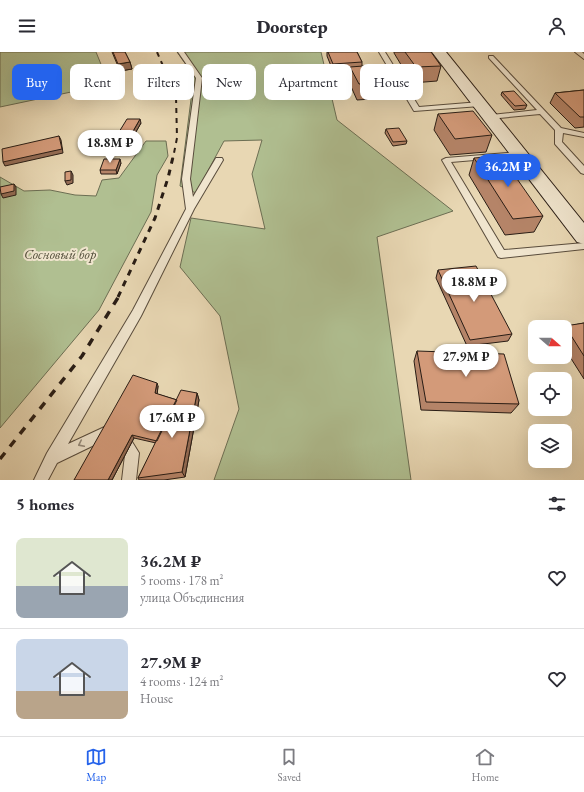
<!DOCTYPE html>
<meta charset="utf-8">
<style>
:root{--surface:#fff;--page:#f2f2f3;--text:#2b2b33;--muted:#7c7c81;--line:#e1e1e2;--accent:#2563eb}
body{margin:0;font-family:"EB Garamond",serif;background:var(--page);color:var(--text);height:100vh;display:flex;flex-direction:column;font-size:15px;white-space:nowrap}
*{box-sizing:border-box;margin:0}
p{font-size:13px;color:var(--muted)}
.icon{flex:none;width:22px;height:22px;fill:none;stroke:currentColor;stroke-width:2;stroke-linecap:round;stroke-linejoin:round}
.map{position:relative;height:428px;overflow:hidden}
.side{display:flex;flex-direction:column;background:var(--surface);flex:1}
.side>*{flex:none}
.hud{position:absolute;left:12px;top:12px;width:560px;height:36px;display:flex;gap:8px}
.needle{width:26px;rotate:110deg}
.fabs{position:absolute;left:528px;top:268px;display:grid;gap:8px}
.fabs a{display:grid;place-items:center;width:44px;height:44px;border-radius:8px;background:var(--surface);box-shadow:0 4px 16px #0002;font-size:20px}
.price{position:absolute;translate:-50% -34px;padding:0 9px;border-radius:14px;background:#fff;color:#222;font-size:13px;line-height:26px;filter:drop-shadow(0 1px 2px #0008)}
.price::after{content:'';position:absolute;left:50%;top:24px;width:12px;height:9px;margin-left:-6px;background:inherit;clip-path:polygon(0 0,100% 0,50% 100%)}
.price.selected{background:var(--accent);color:#fff}
ul{padding:0;list-style:none}
li{display:flex;align-items:center;gap:12px;height:100px;padding:0 16px}
li+li{border-top:1px solid var(--line)}
li span{display:grid;place-items:center;flex:none;width:112px;height:80px;border-radius:8px;color:#555}
li>.icon{margin-inline-start:auto}
span .icon{width:48px;height:48px;fill:#fffc;stroke-width:1}
li b{font-size:17px}
h2{display:flex;justify-content:space-between;align-items:center;height:48px;padding:0 16px;font-size:17px}
.tag{padding:0 14px;border-radius:8px;background:var(--surface);box-shadow:0 4px 16px #0002;font-size:14px;line-height:36px}
.tag.selected{background:var(--accent);color:#fff}
header{display:flex;justify-content:space-between;align-items:center;height:52px;padding:0 16px;background:var(--surface);font-size:18px;font-weight:800}
.dock{display:flex;justify-content:space-around;align-items:center;height:56px;border-top:1px solid var(--line);background:var(--surface);font-size:11px;color:var(--muted)}
.dock a{display:grid;justify-items:center;gap:2px}
.dock .selected{color:var(--accent)}
.map>svg:first-child{display:block}
.green{fill:#b0bf91;stroke:#6c6e53}
.lines{fill:none;stroke-linecap:round;stroke-linejoin:round}
.lane-casing{stroke:#594c3c;stroke-width:2}
.secondary-casing{stroke:#291d15;stroke-width:2}
.lane{fill:#f0e5ce;fill-rule:evenodd}
.secondary{fill:#f0e5ce;fill-rule:evenodd}
.rail-far2{stroke:#291d15;stroke-width:2;stroke-dasharray:5 5;stroke-linecap:butt}
.rail-far1{stroke:#291d15;stroke-width:3;stroke-dasharray:6 6;stroke-linecap:butt}
.rail{stroke:#291d15;stroke-width:3.5;stroke-dasharray:8 8;stroke-linecap:butt}
.wall{fill:#b58468;stroke:#291d15}
.shaded-wall{fill:#946c55;stroke:#291d15}
.building{fill:#d39a79;stroke:#291d15}
.oneway{stroke:#968b7b}
.labels{text-anchor:middle;dominant-baseline:central;stroke-width:4;stroke-linejoin:round;paint-order:stroke}
.park-label{font-size:14px;font-style:italic;fill:#524e3a;stroke:#f0e5ce}
</style>
<header><svg class="icon" aria-label="menu" viewBox="0 0 24 24"><path d="M4 6h16M4 12h16M4 18h16"/></svg>Doorstep<svg class="icon" aria-label="person" viewBox="0 0 24 24"><circle cx="12" cy="8" r="4"/><path d="M4 21q1-7 8-7t8 7"/></svg></header>
<div class="map">
<svg width="584" height="428" viewBox="0 0 584 428">
<rect width="100%" height="100%" fill="#e8d7b3"/>
<filter id="stains"><feTurbulence type="fractalNoise" baseFrequency=".005" numOctaves="4"/><feColorMatrix values="0 0 0 0 .2 0 0 0 0 .09 0 0 0 0 .02 0 0 0 .5 -.17"/></filter>
<radialGradient id="worn" r=".72"><stop offset=".6" stop-color="#630" stop-opacity="0"/><stop offset="1" stop-color="#630" stop-opacity=".3"/></radialGradient>
<path class="green" d="M0,0H96L109,32L0,55Z
M177,0H321L337,68L453,159L377,185L411,428H214L239,357L220,264L180,215L191,166L265,177L252,122L262,88L224,89L196,141L180,134L194,24Z
M146,89H166L168,104L157,123L151,160L99,258L0,376V125L24,139L50,138L75,143L96,144L102,128L119,126Z"/>
<g class="lines">
<g class="lane-casing">
<path id="lane" d="M178,0H184L202,26L190,127L193,145L216,106H222L223,108L194,157L141,264L68,392L111,372L116,373L118,378L117,380L121,378L126,380L139,401L136,428H122L125,403L114,385L115,383L57,411L48,428H34L47,401L133,258L186,157L182,127L196,26Z
M379,0H385L419,55L480,50L483,52L480,54L414,59Z
M575,0H582L584,2V7Z
M489,4H493L561,76L584,81V85L563,81L562,90L584,114V122L581,121L555,92V78L540,62L488,67L487,65L491,63L537,58L489,6Z
M520,100H523V104L451,110L504,198L584,191V197L501,206L498,205L442,108L446,106Z"/>
</g>
<g class="secondary-casing">
<path id="secondary" d="M432,0H446L584,171V192L577,190Z"/>
</g>
<use href="#lane" class="lane"/>
<use href="#secondary" class="secondary"/>
<path class="rail-far2" d="M157,0L176,44L177,86L173,106"/>
<path class="rail-far1" d="M118,245L155,166L168,126L173,105"/>
<path class="rail" d="M0,407L82,304L119,244"/>
</g>
<path class="wall" d="M112,0H125L130,10L132,17L120,19Z
M327,0H357L362,10V14L387,30L385,46L357,48L349,30L350,17L333,19L327,4Z
M394,0H431L441,14L437,29L412,31L394,1Z
M584,38V75L575,76L550,51L555,41Z
M502,40L527,53L525,57L514,58L501,43Z
M438,62L492,83L486,100L450,103L434,78Z
M141,71L133,85L120,84L119,80Z
M386,77L407,89L406,92L393,94L385,81Z
M474,106L543,164L534,180L505,183L469,123Z
M121,111L117,122H101L100,118Z
M438,218L512,282L508,289L467,294L436,226Z
M584,271V327L565,297V275H564Z
M417,299L519,352L511,361L421,358L414,309Z
M158,334L157,342L177,348L197,341L199,348L185,425L164,428H139L138,426L156,391L134,386L112,428H74Z"/>
<path class="shaded-wall" d="M130,10L132,17L120,19L118,12Z
M140,67L141,71L133,85L132,81Z
M59,84L61,88L63,101L5,114L3,110Z
M120,107L121,111L117,122L116,118Z
M71,119L73,123V131L67,133L65,129Z
M14,132L16,135V143L3,146L1,142Z
M157,331L158,334L157,344L155,341Z
M197,341L199,348L185,425L182,420Z
M132,383L134,386L112,428H108Z"/>
<path class="building" d="M113,0H125L130,10L118,12Z
M328,0H357L362,10L333,12Z
M405,0H431L441,14L416,15Z
M377,13L387,30L359,32L350,15Z
M584,38V65H580L555,41Z
M514,39L527,53L515,54L502,40Z
M473,59L492,83L455,87L438,62Z
M127,67H140L132,81L119,80Z
M399,76L407,89L393,90L386,77Z
M59,84L62,97L3,110L2,97Z
M501,104L543,164L513,167L474,106Z
M104,107H120L116,118H100Z
M71,119V128L65,129V120Z
M14,132V139L1,142L0,135Z
M476,214L512,282L470,288L438,218Z
M584,271V304L565,274Z
M417,299L504,302L519,352L426,350Z
M133,323L157,331L155,341L177,348L157,389L132,383L108,428H74Z
M181,338L197,341L182,420L138,426Z"/>
<defs><path id="oneway-chevron" d="M-2-3.5L2.5 0L-2 3.5" fill="none" stroke-width="1.6" stroke-linecap="round" stroke-linejoin="round"/></defs>
<use class="oneway" href="#oneway-chevron" transform="translate(81 392) rotate(154)"/>
<g class="labels">
<g class="park-label">
<text x="60" y="202">Сосновый бор</text>
</g>
</g>
<rect width="100%" height="100%" filter="url(#stains)"/>
<rect width="100%" height="100%" fill="url(#worn)"/>
</svg>
<div class="fabs">
<a><svg class="needle" viewBox="-14 -14 28 28"><path d="M0-13l5 13h-10z" fill="#e53935"/><path d="M0 13l5-13h-10z" fill="#7c7c81"/></svg></a>
<a><svg class="icon" aria-label="locate" viewBox="0 0 24 24"><circle cx="12" cy="12" r="6"/><path d="M12 2v4M12 18v4M2 12h4M18 12h4"/></svg></a>
<a><svg class="icon" aria-label="layers" viewBox="0 0 24 24"><path d="M12 4l9 5-9 5-9-5zM3 14l9 5 9-5"/></svg></a>
</div>
<b class="price" style="left:110px;top:112px">18.8M ₽</b>
<b class="price selected" style="left:508px;top:136px">36.2M ₽</b>
<b class="price" style="left:474px;top:251px">18.8M ₽</b>
<b class="price" style="left:466px;top:326px">27.9M ₽</b>
<b class="price" style="left:172px;top:387px">17.6M ₽</b>
<div class="hud">
<a class="tag selected">Buy</a>
<a class="tag">Rent</a>
<a class="tag">Filters</a>
<a class="tag">New</a>
<a class="tag">Apartment</a>
<a class="tag">House</a>
</div>
</div>
<section class="side">
<h2>5 homes<svg class="icon" aria-label="filters" viewBox="0 0 24 24"><path d="M4 7h16M4 17h16"/><circle cx="9" cy="7" r="2"/><circle cx="15" cy="17" r="2"/></svg></h2>
<ul>
<li><span style="background:linear-gradient(#dfe7d0 60%,#9aa5b1 0)"><svg class="icon" aria-label="home" viewBox="0 0 24 24"><path d="M3 11l9-7 9 7M6 9v11h12V9"/></svg></span><div><b>36.2M ₽</b><p>5 rooms · 178 m²</p><p>улица Объединения</p></div><svg class="icon" aria-label="heart" viewBox="0 0 24 24"><path d="M12 20l-8-8c-3-5 5-10 8-4 3-6 11-1 8 4z"/></svg></li>
<li><span style="background:linear-gradient(#c9d6e8 65%,#b9a48a 0)"><svg class="icon" aria-label="home" viewBox="0 0 24 24"><path d="M3 11l9-7 9 7M6 9v11h12V9"/></svg></span><div><b>27.9M ₽</b><p>4 rooms · 124 m²</p><p>House</p></div><svg class="icon" aria-label="heart" viewBox="0 0 24 24"><path d="M12 20l-8-8c-3-5 5-10 8-4 3-6 11-1 8 4z"/></svg></li>
</ul>
</section>
<nav class="dock">
<a class="selected"><svg class="icon" aria-label="map" viewBox="0 0 24 24"><path d="M3 6l6-2 6 2 6-2v14l-6 2-6-2-6 2zM9 4v14M15 6v14"/></svg>Map</a>
<a><svg class="icon" aria-label="saved" viewBox="0 0 24 24"><path d="M7 4h10v16l-5-4-5 4z"/></svg>Saved</a>
<a><svg class="icon" aria-label="home" viewBox="0 0 24 24"><path d="M3 11l9-7 9 7M6 9v11h12V9"/></svg>Home</a>
</nav>
